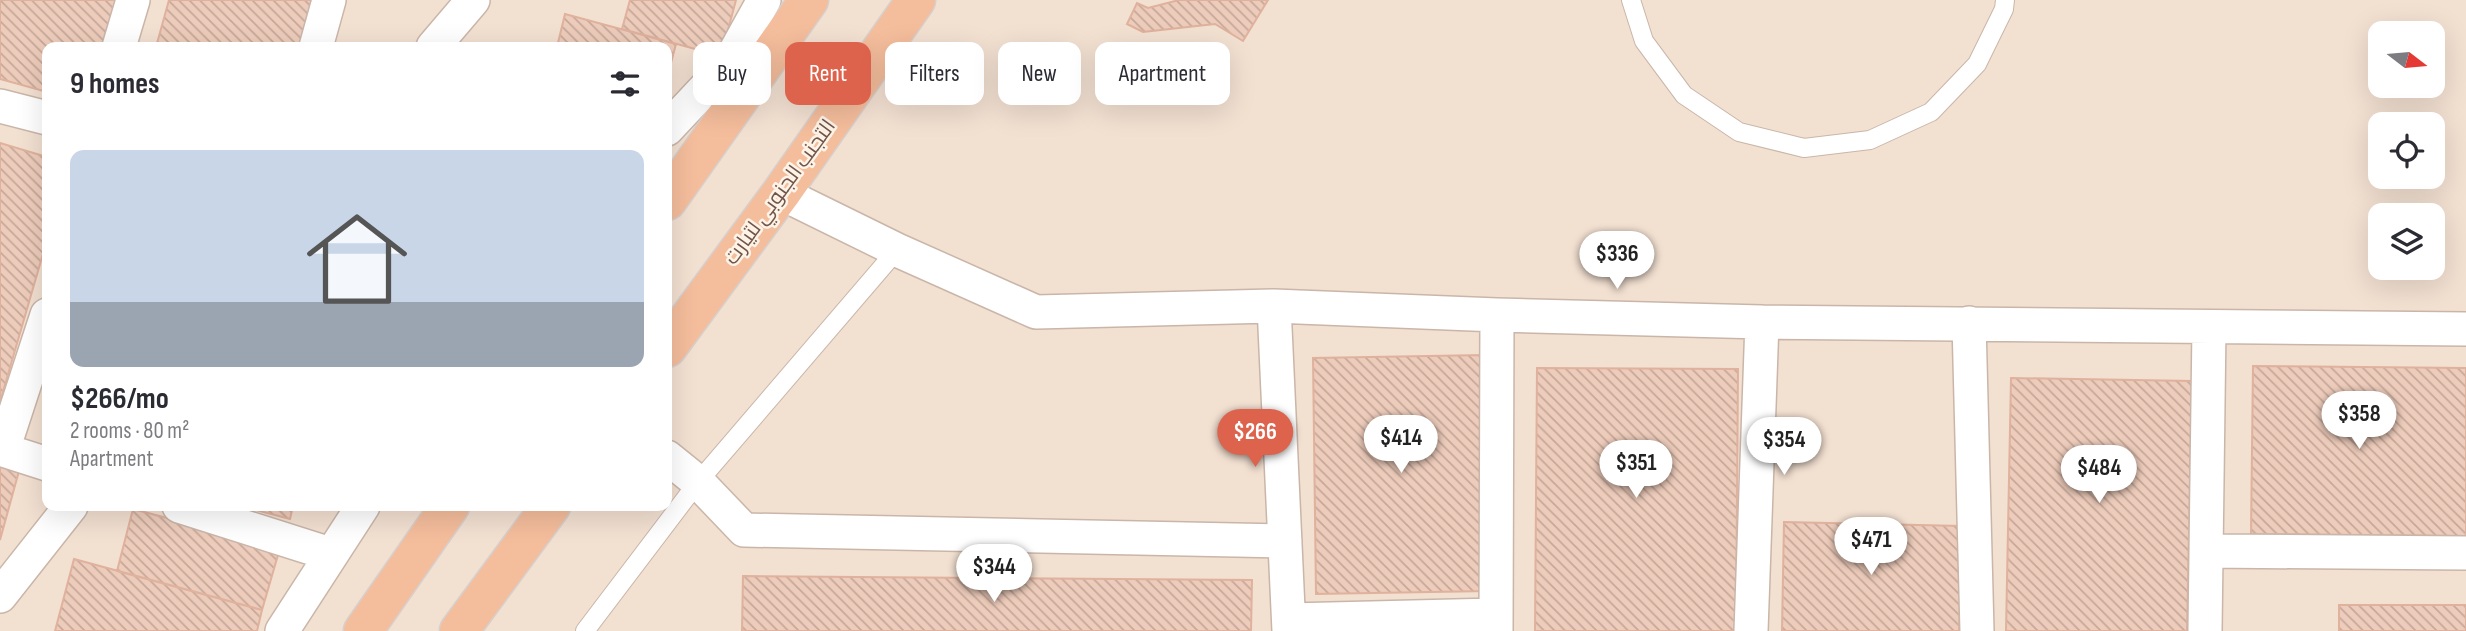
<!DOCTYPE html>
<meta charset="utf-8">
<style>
:root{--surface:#fff;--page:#f7f7f7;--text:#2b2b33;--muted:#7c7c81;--line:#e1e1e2;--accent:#de634d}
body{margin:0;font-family:"Sofia Sans Condensed",Cairo,sans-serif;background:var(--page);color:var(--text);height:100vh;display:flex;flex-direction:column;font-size:26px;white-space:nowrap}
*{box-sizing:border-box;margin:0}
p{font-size:23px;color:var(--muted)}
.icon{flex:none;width:38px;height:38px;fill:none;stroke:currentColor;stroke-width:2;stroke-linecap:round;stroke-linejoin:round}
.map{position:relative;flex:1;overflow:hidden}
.panel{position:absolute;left:42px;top:42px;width:630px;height:469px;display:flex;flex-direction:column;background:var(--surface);border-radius:14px;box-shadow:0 7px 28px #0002}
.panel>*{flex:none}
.hud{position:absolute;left:693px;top:42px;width:665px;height:63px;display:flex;gap:14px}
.needle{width:46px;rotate:106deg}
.fabs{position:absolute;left:2368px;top:21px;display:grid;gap:14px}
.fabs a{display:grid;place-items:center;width:77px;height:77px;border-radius:14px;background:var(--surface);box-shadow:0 7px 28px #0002;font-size:35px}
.price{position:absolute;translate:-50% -60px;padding:0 16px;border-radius:24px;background:#fff;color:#222;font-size:23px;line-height:46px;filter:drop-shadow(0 2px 4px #0008)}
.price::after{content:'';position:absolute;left:50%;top:42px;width:21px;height:16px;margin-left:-10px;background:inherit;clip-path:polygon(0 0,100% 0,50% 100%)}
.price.current{background:var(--accent);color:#fff}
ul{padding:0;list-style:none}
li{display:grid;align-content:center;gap:14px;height:371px;padding:0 28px}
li+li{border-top:2px solid var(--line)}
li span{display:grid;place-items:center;height:217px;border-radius:14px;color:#555}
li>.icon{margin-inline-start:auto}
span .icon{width:126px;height:126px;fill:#fffc;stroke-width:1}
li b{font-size:30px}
h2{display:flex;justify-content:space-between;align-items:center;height:84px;padding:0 28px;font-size:30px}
.tag{padding:0 24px;border-radius:14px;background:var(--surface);box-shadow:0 7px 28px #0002;font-size:24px;line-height:63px}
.tag.current{background:var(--accent);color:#fff}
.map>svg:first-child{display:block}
.residential{fill:#f2e0d1;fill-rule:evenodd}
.building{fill:url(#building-back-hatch);stroke:#e0b19d;stroke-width:2}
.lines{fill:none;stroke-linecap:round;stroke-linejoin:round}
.service-casing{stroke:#cab6a9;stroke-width:20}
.minor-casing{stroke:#cab6a9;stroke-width:36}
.trunk-casing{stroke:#d7cfcc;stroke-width:41}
.service{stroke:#fff;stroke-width:18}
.minor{stroke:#fff;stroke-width:33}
.trunk{stroke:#f4bd9c;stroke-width:38}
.labels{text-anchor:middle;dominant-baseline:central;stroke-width:5;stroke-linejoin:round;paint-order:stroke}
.street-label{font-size:21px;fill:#70554a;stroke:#fef3e7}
</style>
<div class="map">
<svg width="2466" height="631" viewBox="0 0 2466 631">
<defs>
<pattern id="building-back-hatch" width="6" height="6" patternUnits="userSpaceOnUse" patternTransform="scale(1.75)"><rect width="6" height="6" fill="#ecb"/><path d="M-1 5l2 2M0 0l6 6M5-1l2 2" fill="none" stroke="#c5a89a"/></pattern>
</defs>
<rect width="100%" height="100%" fill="#faefe2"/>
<path class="residential" d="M0,0H2466V631H0ZM2380,33H2432V86H2380ZM47,47H667V506H47ZM2380,124H2432V177H2380ZM2380,215H2432V268H2380Z"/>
<path class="building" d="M0,0H127L114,47H47V92L0,79Z
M169,0H319L306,47H156Z
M630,0H736L721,56L622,29Z
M1179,0H1268L1243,41L1215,24L1143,32L1127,24L1137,3L1148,8Z
M565,14L676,44L667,78V47H557Z
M0,143L47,157V240L0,402Z
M1485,355L1488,591L1316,594L1313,358Z
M2253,366L2466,368V536L2251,534Z
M1537,368L1738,369L1736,631H1535Z
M2011,378L2192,381L2187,631H2006Z
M0,466L19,471L0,540Z
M241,506H293L290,519Z
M133,509L280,548L262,610L117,571Z
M1784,522L1962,526L1959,631H1782Z
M74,559L262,610L257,631H55Z
M743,576L1252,580L1251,631H742Z
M2339,605H2466V631H2339Z"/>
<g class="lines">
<g class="service-casing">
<path id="service" d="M1631,0L1644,41L1684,95L1739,132L1804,148L1870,140L1931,112L1977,64L2004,9L2005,0
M585,631L698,482L897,250"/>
</g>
<g class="minor-casing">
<path id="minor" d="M119,47L133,0
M316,47L329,0
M433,47L473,0
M0,106L47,118
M667,129L729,63L764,0
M781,193L897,250L1036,312L1274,306L1497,315L1762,322L2466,329
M1274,306L1289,631
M1969,323L1977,631
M0,449L47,464
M3,450L47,315
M667,457L698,482L744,530L1285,541
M179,506L330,554
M2207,551L2466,553
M0,596L71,506
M1289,620L1495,615
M282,631L363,506
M1496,631L1497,315
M1751,631L1762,322
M2205,631L2209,327"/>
</g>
<g class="trunk-casing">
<path id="trunk" d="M667,201L809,0
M667,348L781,193L916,0
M363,631L450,506
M459,631L551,506"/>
</g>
<use href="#service" class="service"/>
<use href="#minor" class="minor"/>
<use href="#trunk" class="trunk"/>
</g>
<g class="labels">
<g class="street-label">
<text transform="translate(780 192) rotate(-54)">التجنب الجنوبي لتيارت</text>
</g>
</g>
</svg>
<div class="fabs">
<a><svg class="needle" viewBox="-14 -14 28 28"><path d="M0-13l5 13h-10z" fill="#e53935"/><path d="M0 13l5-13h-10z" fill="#7c7c81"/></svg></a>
<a><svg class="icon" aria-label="locate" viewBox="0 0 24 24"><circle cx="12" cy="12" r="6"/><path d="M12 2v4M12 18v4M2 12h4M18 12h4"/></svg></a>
<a><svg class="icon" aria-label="layers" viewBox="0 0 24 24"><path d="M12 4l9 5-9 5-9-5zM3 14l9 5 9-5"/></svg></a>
</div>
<b class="price" style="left:1617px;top:291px">$336</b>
<b class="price" style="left:2359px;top:451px">$358</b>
<b class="price current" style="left:1255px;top:469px">$266</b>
<b class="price" style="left:1401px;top:475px">$414</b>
<b class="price" style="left:1784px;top:477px">$354</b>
<b class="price" style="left:1636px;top:500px">$351</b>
<b class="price" style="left:2099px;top:505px">$484</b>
<b class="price" style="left:1871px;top:577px">$471</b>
<b class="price" style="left:994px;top:604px">$344</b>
<div class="hud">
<a class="tag">Buy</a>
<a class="tag current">Rent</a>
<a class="tag">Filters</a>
<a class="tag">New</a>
<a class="tag">Apartment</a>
</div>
<section class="panel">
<h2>9 homes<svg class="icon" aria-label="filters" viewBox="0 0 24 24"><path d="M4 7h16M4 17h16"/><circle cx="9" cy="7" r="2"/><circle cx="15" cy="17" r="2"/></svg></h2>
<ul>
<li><span style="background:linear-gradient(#c9d6e8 70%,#9aa5b1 0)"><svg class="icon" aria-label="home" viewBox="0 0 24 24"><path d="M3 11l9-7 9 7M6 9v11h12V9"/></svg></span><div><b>$266/mo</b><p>2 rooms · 80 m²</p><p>Apartment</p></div></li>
</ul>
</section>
</div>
